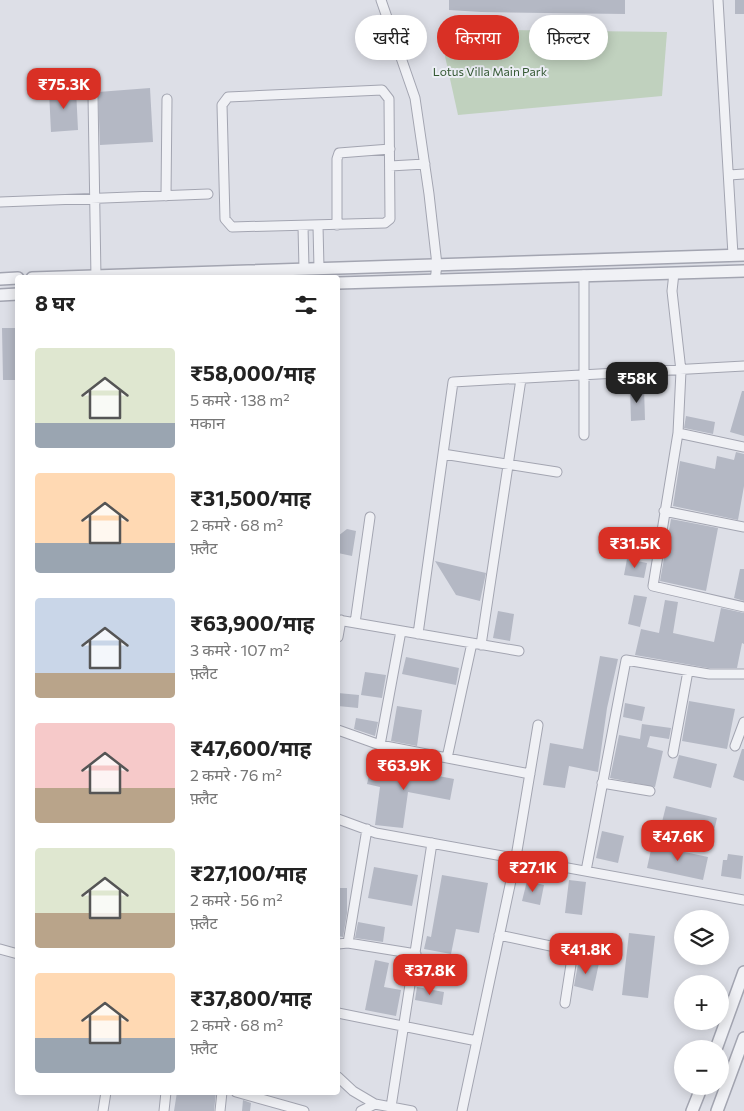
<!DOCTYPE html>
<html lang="hi">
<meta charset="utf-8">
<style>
:root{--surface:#fff;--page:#f6f6f6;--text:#222;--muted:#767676;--accent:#d93025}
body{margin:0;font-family:Commissioner,"Noto Sans Devanagari",sans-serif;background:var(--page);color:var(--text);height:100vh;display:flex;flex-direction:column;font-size:19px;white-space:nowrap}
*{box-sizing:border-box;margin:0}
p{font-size:16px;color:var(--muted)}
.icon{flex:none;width:28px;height:28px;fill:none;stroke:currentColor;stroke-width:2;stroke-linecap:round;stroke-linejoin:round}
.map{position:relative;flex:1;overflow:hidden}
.side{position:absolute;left:15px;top:275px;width:325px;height:820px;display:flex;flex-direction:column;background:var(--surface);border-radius:5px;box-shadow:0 2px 12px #0003}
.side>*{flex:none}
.guide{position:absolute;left:355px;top:15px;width:314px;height:45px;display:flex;gap:10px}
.buttons{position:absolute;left:674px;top:910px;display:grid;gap:10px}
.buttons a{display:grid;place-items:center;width:55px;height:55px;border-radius:50%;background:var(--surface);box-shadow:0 2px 12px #0003;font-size:25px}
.price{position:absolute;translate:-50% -42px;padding:0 11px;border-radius:10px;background:var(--accent);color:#fff;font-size:16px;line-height:32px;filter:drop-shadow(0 1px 2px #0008)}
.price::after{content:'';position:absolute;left:50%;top:30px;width:15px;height:11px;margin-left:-8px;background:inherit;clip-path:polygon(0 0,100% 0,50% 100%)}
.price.selected{background:#222;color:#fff}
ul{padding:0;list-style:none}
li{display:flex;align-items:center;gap:15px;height:125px;padding:0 20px}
li span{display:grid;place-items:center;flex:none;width:140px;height:100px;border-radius:5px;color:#555}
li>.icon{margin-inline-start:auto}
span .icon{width:60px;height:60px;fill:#fffc;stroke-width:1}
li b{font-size:21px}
h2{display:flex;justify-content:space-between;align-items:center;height:60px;padding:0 20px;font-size:21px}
.chip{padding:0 18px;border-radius:22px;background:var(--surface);box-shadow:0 2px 12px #0003;font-size:18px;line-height:45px}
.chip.selected{background:var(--accent);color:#fff}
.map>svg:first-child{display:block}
.green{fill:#c0d1be}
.building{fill:#b4b8c4}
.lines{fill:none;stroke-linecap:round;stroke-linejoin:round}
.minor-casing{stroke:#a3a5b1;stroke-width:11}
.tertiary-casing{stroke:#a3a5b1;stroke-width:14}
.minor{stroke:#f0f1f5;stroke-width:9}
.tertiary{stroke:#f0f1f5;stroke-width:11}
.labels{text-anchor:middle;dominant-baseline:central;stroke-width:4;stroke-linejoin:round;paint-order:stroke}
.park-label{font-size:12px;fill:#355934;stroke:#eceef5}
</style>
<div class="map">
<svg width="744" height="1111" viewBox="0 0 744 1111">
<rect width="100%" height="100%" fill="#dddfe7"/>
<path class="green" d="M439,29L667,32L662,96L458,115Z"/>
<path class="building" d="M449,0H625V14L481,12L449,10Z
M735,0H744V14H735Z
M150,88L153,142L100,145L98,92Z
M76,89L78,130L51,132L49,91Z
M2,328H18V380H3Z
M630,387H644L645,420L631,421Z
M742,391H744V436L730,432Z
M686,416L715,422L713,434L684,428Z
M736,452L744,454V486L738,520L673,506L680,461L715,469L717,456L734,460Z
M671,519L718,528L706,591L660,581Z
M347,529L356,531L352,556L338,553V536Z
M627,559L647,563L644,578L624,575Z
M435,561L486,573L480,601L456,595Z
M740,569H744V601L734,598Z
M634,595L647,597L640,627L628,624Z
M665,600L678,602L673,633L714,642L721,608L744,613V644L742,643L737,668H708L635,655L641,629L659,633Z
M498,611L514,614L510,641L493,638Z
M600,656L618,659L607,708L598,772L569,766L565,788L543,785L550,743L583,749Z
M406,657L459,668L456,685L402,674Z
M365,672L386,675L382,698L361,695Z
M338,693L359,695L358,708L338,706Z
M689,701L735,709L727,749L682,741Z
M625,703L645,707L642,721L623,717Z
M397,706L422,710L417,746L391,741Z
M356,718L378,722L375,736L354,729Z
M642,724L671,728L669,739L650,736L647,747L663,751L655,787L610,778L619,735L640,739Z
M742,749H744V781L733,777Z
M679,755L717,764L711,788L673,778Z
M372,763L454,779L450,800L408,792L403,828L375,825L380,787L367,784Z
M666,806L717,818L711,844L660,830Z
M602,831L624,836L618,863L596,858Z
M652,845L708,857L703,880L647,868Z
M728,854L743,856L741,879L721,876L723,860H727Z
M374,867L418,875L412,906L368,898Z
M442,875L488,883L479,933L456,929L451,954L424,949L427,936L431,937Z
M569,880L586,882L582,915L565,913Z
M527,881L544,885L540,905L522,901Z
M338,888H347V913L343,937L338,936Z
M358,922L385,927L383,942L355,938Z
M629,933L655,936L648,998L622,995Z
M579,959L599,963L593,991L574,986Z
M375,960L389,963L384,987L401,990L396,1016L365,1010Z
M417,987L444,992L442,1005L415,1000Z
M177,1092H216L214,1111H174Z
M243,1100L251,1103L250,1111H242Z"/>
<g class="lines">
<g class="minor-casing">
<path id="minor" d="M381,0L415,98L429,194L437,265L435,280
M718,0L733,255
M382,90L389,99L390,219L385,223L232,227L225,219L222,105L228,97Z
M93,96L96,278
M390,166L425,164
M729,175L744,174
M166,196L167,99
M0,202L208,194
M337,225V159L339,153L390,149
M303,226L304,269
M318,226L319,268
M674,273L672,291L681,371L678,433L653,586L744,607
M678,433L744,447
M584,435V275
M443,454L557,472
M664,511L744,527
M338,620L519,651
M355,623L370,517
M418,634L453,382L744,366
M338,637L341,620
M481,645L521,379
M338,730L380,745L530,774
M380,745L401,631
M735,746L744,722
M673,753L688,671
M447,758L472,643
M602,783L650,791
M338,819L376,833L744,900
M586,871L626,660L709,674H744
M499,935L569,950L572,958L565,1003
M348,943L367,829
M338,944L348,943L416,954
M0,949L18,954
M338,1013L477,1041
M338,1077L353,1091L375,1104L361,1111
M236,1092L304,1111
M375,1104L412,1111
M391,1107L432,843
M103,1111L106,1092
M164,1111L166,1092
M220,1111L222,1092
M462,1111L516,857L538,725"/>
</g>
<g class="tertiary-casing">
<path id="tertiary" d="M32,278L744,255
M0,279L18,278
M338,283L744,271
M0,295L18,294
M716,1049L744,972
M692,1111L702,1086
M717,1111L744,1038"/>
</g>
<use href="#minor" class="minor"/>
<use href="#tertiary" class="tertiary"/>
</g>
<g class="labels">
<g class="park-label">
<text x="490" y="71">Lotus Villa Main Park</text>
</g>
</g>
</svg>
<div class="buttons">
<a><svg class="icon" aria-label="layers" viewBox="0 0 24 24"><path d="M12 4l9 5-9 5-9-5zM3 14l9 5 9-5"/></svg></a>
<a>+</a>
<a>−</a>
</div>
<b class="price" style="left:64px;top:110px">₹75.3K</b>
<b class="price selected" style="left:637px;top:404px">₹58K</b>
<b class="price" style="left:635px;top:569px">₹31.5K</b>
<b class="price" style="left:404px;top:791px">₹63.9K</b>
<b class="price" style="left:678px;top:862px">₹47.6K</b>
<b class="price" style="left:533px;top:893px">₹27.1K</b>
<b class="price" style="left:586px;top:975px">₹41.8K</b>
<b class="price" style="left:430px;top:996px">₹37.8K</b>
<div class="guide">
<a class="chip">खरीदें</a>
<a class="chip selected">किराया</a>
<a class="chip">फ़िल्टर</a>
</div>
<section class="side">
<h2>8 घर<svg class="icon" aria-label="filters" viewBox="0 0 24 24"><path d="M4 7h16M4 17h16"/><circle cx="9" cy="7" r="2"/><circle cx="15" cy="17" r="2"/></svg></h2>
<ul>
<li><span style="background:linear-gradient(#dfe7d0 75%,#9aa5b1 0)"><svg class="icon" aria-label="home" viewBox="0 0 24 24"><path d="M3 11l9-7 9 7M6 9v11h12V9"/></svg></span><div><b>₹58,000/माह</b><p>5 कमरे · 138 m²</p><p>मकान</p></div></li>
<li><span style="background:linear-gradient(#ffd9b3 70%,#9aa5b1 0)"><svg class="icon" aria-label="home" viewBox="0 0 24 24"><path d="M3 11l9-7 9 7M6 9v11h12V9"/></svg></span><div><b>₹31,500/माह</b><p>2 कमरे · 68 m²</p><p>फ़्लैट</p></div></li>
<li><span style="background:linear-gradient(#c9d6e8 75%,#b9a48a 0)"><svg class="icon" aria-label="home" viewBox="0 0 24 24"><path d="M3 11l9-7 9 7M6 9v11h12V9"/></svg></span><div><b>₹63,900/माह</b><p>3 कमरे · 107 m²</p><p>फ़्लैट</p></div></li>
<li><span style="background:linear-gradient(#f6c9c9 65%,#b9a48a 0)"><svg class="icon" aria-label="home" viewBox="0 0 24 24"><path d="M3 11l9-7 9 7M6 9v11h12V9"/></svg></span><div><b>₹47,600/माह</b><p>2 कमरे · 76 m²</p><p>फ़्लैट</p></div></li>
<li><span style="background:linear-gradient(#dfe7d0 65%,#b9a48a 0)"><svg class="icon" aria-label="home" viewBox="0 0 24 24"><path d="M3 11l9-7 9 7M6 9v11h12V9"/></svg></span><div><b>₹27,100/माह</b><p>2 कमरे · 56 m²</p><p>फ़्लैट</p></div></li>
<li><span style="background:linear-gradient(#ffd9b3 65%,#9aa5b1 0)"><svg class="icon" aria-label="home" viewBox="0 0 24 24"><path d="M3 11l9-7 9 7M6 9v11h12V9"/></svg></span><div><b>₹37,800/माह</b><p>2 कमरे · 68 m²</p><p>फ़्लैट</p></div></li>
</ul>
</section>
</div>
